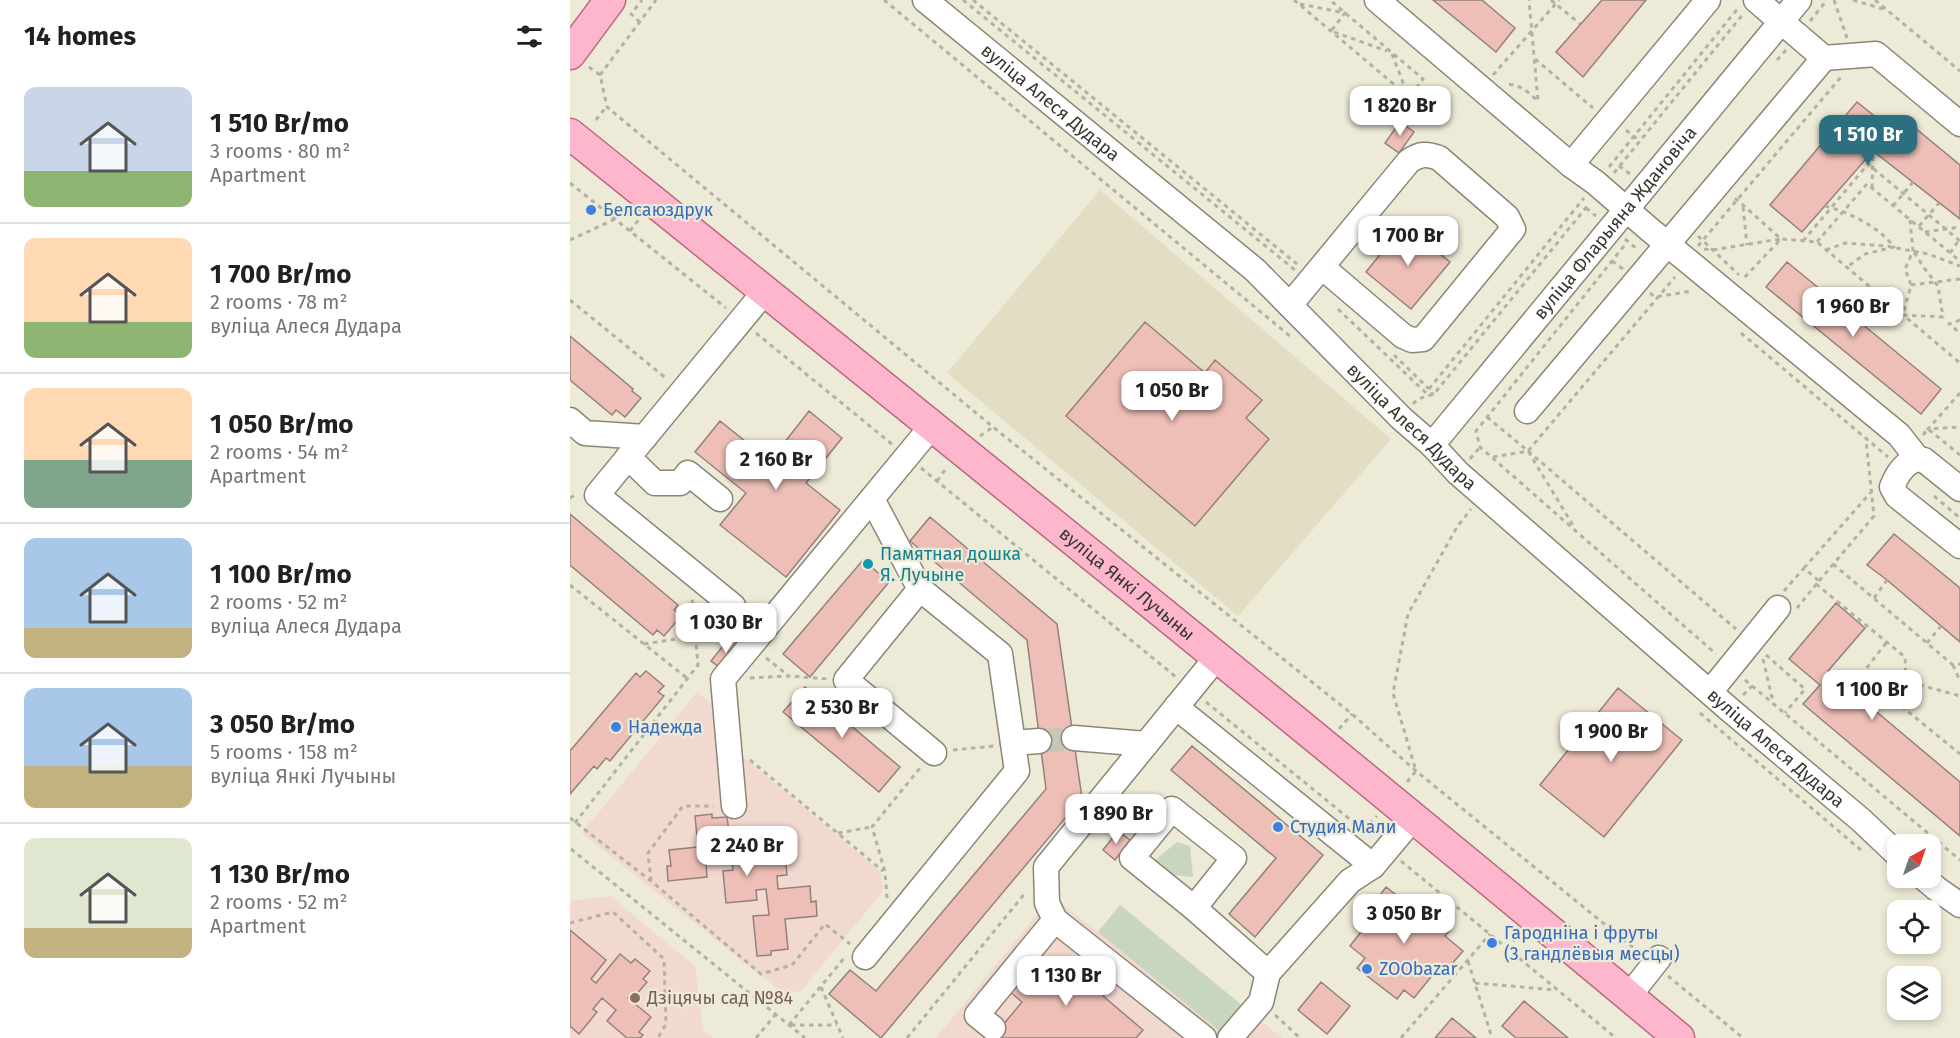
<!DOCTYPE html>
<meta charset="utf-8">
<style>
:root{--surface:#fff;--page:#f2f2f2;--text:#202124;--muted:#757577;--line:#e0e0e0;--accent:#2c7080}
body{margin:0;font-family:"Fira Sans",sans-serif;background:var(--page);color:var(--text);height:100vh;display:flex;flex-direction:column;font-size:22px;white-space:nowrap}
*{box-sizing:border-box;margin:0}
p{font-size:20px;color:var(--muted)}
.icon{flex:none;width:33px;height:33px;fill:none;stroke:currentColor;stroke-width:2;stroke-linecap:round;stroke-linejoin:round}
.map{position:relative;flex:1;overflow:hidden}
.side{display:flex;flex-direction:column;background:var(--surface);width:570px}
.side>*{flex:none}
.needle{width:39px;rotate:40deg}
.buttons{position:absolute;left:1317px;top:834px;display:grid;gap:12px}
.buttons a{display:grid;place-items:center;width:54px;height:54px;border-radius:12px;background:var(--surface);box-shadow:0 3px 9px #0003;font-size:30px}
.price{position:absolute;translate:-50% -51px;padding:0 14px;border-radius:12px;background:#fff;color:#222;font-size:20px;line-height:39px;filter:drop-shadow(0 2px 3px #0008)}
.price::after{content:'';position:absolute;left:50%;top:36px;width:18px;height:14px;margin-left:-9px;background:inherit;clip-path:polygon(0 0,100% 0,50% 100%)}
.price.current{background:var(--accent);color:#fff}
ul{padding:0;list-style:none}
li{display:flex;align-items:center;gap:18px;height:150px;padding:0 24px}
li+li{border-top:2px solid var(--line)}
li span{display:grid;place-items:center;flex:none;width:168px;height:120px;border-radius:12px;color:#555}
li>.icon{margin-inline-start:auto}
span .icon{width:72px;height:72px;fill:#fffc;stroke-width:1}
li b{font-size:26px}
h2{display:flex;justify-content:space-between;align-items:center;height:72px;padding:0 24px;font-size:26px}
main{display:flex;flex:1;min-height:0}
.map>svg:first-child{display:block}
.built{fill:#e2ddc3}
.education{fill:#f2d9d0}
.green{fill:#c9d6bf}
.building{fill:#eebfb7;stroke:#94807d;stroke-width:1.5}
.lines{fill:none;stroke-linecap:round;stroke-linejoin:round}
.minor-tunnel{stroke:#c9c6b5;stroke-width:24;stroke-dasharray:24 12;stroke-linecap:butt}
.minor-casing{stroke:#8a8776;stroke-width:27}
.major-casing{stroke:#b86a80;stroke-width:33}
.path{stroke:#b3b1a1;stroke-width:3;stroke-dasharray:4.5 4.5;stroke-linecap:butt}
.minor{stroke:#fff;stroke-width:24}
.major{stroke:#feb6cd;stroke-width:30}
.shop-dot{fill:#3f7fe0;stroke:#edead7;stroke-width:2}
.culture-dot{fill:#0f9aa8;stroke:#edead7;stroke-width:2}
.education-dot{fill:#8d6e63;stroke:#edead7;stroke-width:2}
.labels{text-anchor:middle;dominant-baseline:central;stroke-width:4.5;stroke-linejoin:round;paint-order:stroke}
.street-label{font-size:18px;fill:#37362f;stroke:#edead7}
.shop-label{font-size:18px;fill:#366cbe;stroke:#edead7;text-anchor:start}
.culture-label{font-size:18px;fill:#0d838f;stroke:#edead7;text-anchor:start}
.education-label{font-size:18px;fill:#785e54;stroke:#edead7;text-anchor:start}
</style>
<main>
<section class="side">
<h2>14 homes<svg class="icon" aria-label="filters" viewBox="0 0 24 24"><path d="M4 7h16M4 17h16"/><circle cx="9" cy="7" r="2"/><circle cx="15" cy="17" r="2"/></svg></h2>
<ul>
<li><span style="background:linear-gradient(#c9d6e8 70%,#8fb573 0)"><svg class="icon" aria-label="home" viewBox="0 0 24 24"><path d="M3 11l9-7 9 7M6 9v11h12V9"/></svg></span><div><b>1 510 Br/mo</b><p>3 rooms · 80 m²</p><p>Apartment</p></div></li>
<li><span style="background:linear-gradient(#ffd9b3 70%,#8fb573 0)"><svg class="icon" aria-label="home" viewBox="0 0 24 24"><path d="M3 11l9-7 9 7M6 9v11h12V9"/></svg></span><div><b>1 700 Br/mo</b><p>2 rooms · 78 m²</p><p>вуліца Алеся Дудара</p></div></li>
<li><span style="background:linear-gradient(#ffd9b3 60%,#7fa58c 0)"><svg class="icon" aria-label="home" viewBox="0 0 24 24"><path d="M3 11l9-7 9 7M6 9v11h12V9"/></svg></span><div><b>1 050 Br/mo</b><p>2 rooms · 54 m²</p><p>Apartment</p></div></li>
<li><span style="background:linear-gradient(#a9c7e8 75%,#c2b280 0)"><svg class="icon" aria-label="home" viewBox="0 0 24 24"><path d="M3 11l9-7 9 7M6 9v11h12V9"/></svg></span><div><b>1 100 Br/mo</b><p>2 rooms · 52 m²</p><p>вуліца Алеся Дудара</p></div></li>
<li><span style="background:linear-gradient(#a9c7e8 65%,#c2b280 0)"><svg class="icon" aria-label="home" viewBox="0 0 24 24"><path d="M3 11l9-7 9 7M6 9v11h12V9"/></svg></span><div><b>3 050 Br/mo</b><p>5 rooms · 158 m²</p><p>вуліца Янкі Лучыны</p></div></li>
<li><span style="background:linear-gradient(#dfe7d0 75%,#c2b280 0)"><svg class="icon" aria-label="home" viewBox="0 0 24 24"><path d="M3 11l9-7 9 7M6 9v11h12V9"/></svg></span><div><b>1 130 Br/mo</b><p>2 rooms · 52 m²</p><p>Apartment</p></div></li>
</ul>
</section>
<div class="map">
<svg width="1390" height="1038" viewBox="0 0 1390 1038">
<rect width="100%" height="100%" fill="#edead7"/>
<path class="built" d="M530,190L821,439L668,616L377,373Z"/>
<path class="education" d="M127,692L148,709L171,755L311,872L313,891L231,991L213,993L12,833Z
M40,896L125,966L133,1030L143,1038H0V901Z
M482,896L528,932L550,905L712,1038H366Z"/>
<path class="green" d="M607,842L620,846L623,877L593,874L585,860Z
M550,905L680,1012L658,1038L528,932Z"/>
<path class="building" d="M863,0H912L945,28L926,52Z
M1032,0H1076L1013,77L986,52Z
M1287,102L1322,130L1333,118L1390,165V219L1303,151L1232,232L1200,205Z
M830,122L844,132L829,153L815,143Z
M834,225L880,262L841,309L796,272Z
M1217,262L1371,389L1351,414L1196,287Z
M575,322L635,373L645,360L692,400L676,418L699,439L625,526L496,416Z
M0,336L63,389L62,391L71,398L55,417L46,410L42,415L0,380Z
M239,411L272,438L236,483L270,510L216,577L150,525L176,493L125,452L150,421L200,461Z
M0,514L108,605L104,610L111,616L94,636L87,630L83,635L0,565Z
M360,517L487,624L512,798L311,1038L259,994L280,970L306,991L476,789L457,640L340,541Z
M1324,534L1390,588V642L1317,580L1297,565Z
M293,560L319,582L240,677L213,654Z
M1266,603L1295,628L1258,671L1390,782V836L1233,704L1250,685L1219,659Z
M160,637L171,646L153,670L141,661Z
M76,671L94,686L88,692L94,696L40,761L36,758L27,769L24,766L0,794V751L66,673L70,677Z
M235,687L330,767L309,792L213,712Z
M1048,688L1112,740L1034,837L970,785Z
M622,746L753,855L685,937L659,914L706,858L601,770Z
M142,814V818L157,817L161,848L173,847L172,838L213,834L217,875L207,876L208,889L240,886L241,902L246,901L247,916L215,919L218,949L201,951V955L187,956L183,916L199,915L196,889L186,890L187,900L156,903L153,871L163,870L162,860L136,863L137,877L98,881L97,866H101L99,850L128,847L125,816Z
M548,831L560,840L545,860L533,850Z
M816,887L837,903L842,897L881,929L875,936L893,951L875,972L869,967L844,998L834,990L827,999L787,968L795,958L780,946L806,913L800,908Z
M0,930L36,960L21,979L26,983L50,954L61,963L65,959L80,971L73,979L77,982L66,995L63,992L58,998L81,1017L69,1032L73,1035L70,1038H57L37,1021L46,1010L32,998L23,1009L27,1012L9,1034L0,1026Z
M517,961L544,983L533,996L573,1030L566,1038H422L452,1002L439,991L459,966L475,979L489,962L505,976Z
M751,982L780,1006L757,1034L728,1010Z
M954,1001L998,1038H946L932,1026Z
M882,1018L906,1038H865Z"/>
<g class="lines">
<path class="minor-tunnel" d="M469,741L504,738"/>
<g class="minor-casing">
<g id="minor">
<path id="s1" d="M355,0L685,270L831,418L862,445L888,473L1160,710L1291,820L1328,855"/>
<path d="M807,0L1001,165L1026,183L1079,229L1329,435L1347,458"/>
<path d="M1186,0L1254,58L1306,54L1390,124"/>
<path d="M1001,165L1138,0"/>
<path d="M720,305L839,161C850,154 856,153 869,158L937,217L943,229L853,339L842,340L833,336L752,267"/>
<path d="M957,411L1254,58"/>
<path d="M0,420L15,433L75,437"/>
<path id="s2" d="M862,445L1229,0"/>
<path d="M58,457L85,483H110L118,473L150,499"/>
<path d="M1390,489L1354,460C1338,456 1327,474 1322,487L1327,496L1390,546"/>
<path d="M350,589L276,680L364,753"/>
<path d="M163,606L27,495L196,290"/>
<path d="M1140,692L1208,608"/>
<path d="M606,707L803,866"/>
<path d="M504,738L576,744"/>
<path d="M443,743L469,741"/>
<path d="M164,806L153,679L362,426"/>
<path d="M602,809L664,858L624,908L562,858Z"/>
<path d="M1354,878L1367,889L1390,905"/>
<path d="M624,908L698,973"/>
<path d="M485,920L634,1038"/>
<path d="M295,957L447,771L430,654L350,589L302,499"/>
<path d="M1059,996L1089,958"/>
<path d="M423,1028L407,1015L485,920L477,903L476,867L647,657"/>
<path d="M660,1038L691,1002L698,973L780,881L803,866L844,817"/>
</g>
</g>
<g class="major-casing">
<g id="major">
<path d="M0,54L40,0"/>
<path id="s3" d="M0,134C371,433 743,732 1109,1038"/>
</g>
</g>
<path class="path" d="M314,0L721,337
M393,0L725,270
M403,0L727,264
M724,0L839,97L853,79L760,0
M981,0L1010,24
M1264,0L1277,38
M1283,0L1313,9
M1305,0L1390,71
M730,4L775,13L761,31L817,51
M1240,21L1257,0
M70,22L61,14L72,0
M822,54L837,93
M965,59L1023,108
M1207,60L1217,49
M19,67L30,75L37,107L423,427L782,714L846,771L1070,953
M30,75L86,0
M923,75L989,0
M939,84L953,88L968,101L959,0
M26,120L36,107
M1056,130L1070,141
M1049,166L1060,174
M1039,167L1169,7
M1044,173L1174,13
M0,183L156,308
M1302,188L1303,151
M1165,198L1211,239L1247,242L1390,363
M1255,206C1279,212 1309,227 1324,247L1295,254L1277,267
M1323,206L1343,182
M1173,207L1177,245
M1016,208L1026,216
M1340,220L1343,251L1335,269L1341,285L1333,315L1373,317L1368,286L1355,269L1343,251
M1349,226L1369,203
M60,231L70,218
M1355,232L1390,227
M1128,236L1169,275
M1055,239L1068,250
M0,240L45,219
M1233,241L1298,164L1390,241
M1247,242L1297,184L1390,261
M1054,246L906,431L910,447L1146,654
M1128,246L1271,77
M1134,249L1142,250L1211,239L1173,279
M1256,250L1275,243L1316,246L1358,254L1390,266
M1380,253L1389,240
M1042,261L1053,269
M1341,285L1390,279
M1080,293L1085,297L1122,291
M0,300L97,379
M768,309L856,393L864,394
M1390,320L1379,324L1390,333
M186,333L323,445
M1171,333L1318,457
M824,355L859,389
M859,389L1014,198
M1390,393L1358,429L1390,427
M843,404L848,399L864,394L1019,204
M917,417L958,451L1004,527
M1353,435L1358,429L1390,455
M410,436L423,427
M958,451L1166,629
M923,457L958,451L1105,277
M900,459L910,447
M351,468L606,677
M367,481L377,467
M1364,496L1390,518
M0,498L7,494
M1263,564L1383,665L1390,664
M1234,568L1302,491
M1249,581L1304,516L1296,440
M1246,584L1335,657L1336,681L1390,696
M0,585L118,679
M1214,591L1234,568L1249,581L1227,608
M1304,598L1317,580
M1316,643L1292,674L1390,754
M1357,643L1371,626
M74,644L164,630
M1196,655L1235,689L1215,713
M196,658L219,676
M1193,659L1203,702
M1383,665L1390,681
M180,678L219,676L258,679
M1175,680L1390,860
M1173,695L1182,686
M636,702L782,821
M1130,713L1292,851
M769,729L782,714
M383,750L424,746
M180,760L313,871
M837,782L846,771L823,693L838,614L887,527L901,509
M0,818L81,881L191,974L222,965L255,924L280,944
M5,823L128,665L122,597
M793,830L807,816
M268,833L302,827
M1,849L235,1038
M831,861L1046,1038
M1320,874L1336,887
M81,881L78,853L113,806H144
M317,898L315,872L302,827L350,768
M0,923L43,912L94,959L96,1024L88,1038
M937,948L950,934
M898,961L922,1038
M1098,976L1173,1038
M905,983L986,990
M251,987L273,1038
M705,1015L730,1038
M219,1025L275,957
M221,1025H267
M186,1038L206,1014
M337,1038L456,892
M831,1038L920,934"/>
<use href="#minor" class="minor"/>
<use href="#major" class="major"/>
</g>
<g class="shop-dot">
<circle cx="21" cy="210" r="6"/>
<circle cx="46" cy="727" r="6"/>
<circle cx="708" cy="827" r="6"/>
<circle cx="922" cy="943" r="6"/>
<circle cx="797" cy="969" r="6"/>
</g>
<circle class="culture-dot" cx="298" cy="564" r="6"/>
<circle class="education-dot" cx="65" cy="998" r="6"/>
<g class="labels">
<g class="street-label">
<text stroke="none"><textPath href="#s1" startOffset="162">вуліца Алеся Дудара</textPath></text>
<text stroke="none"><textPath href="#s2" startOffset="288">вуліца Фларыяна Ждановіча</textPath></text>
<text stroke="none"><textPath href="#s1" startOffset="648">вуліца Алеся Дудара</textPath></text>
<text stroke="none"><textPath href="#s3" startOffset="716">вуліца Янкі Лучыны</textPath></text>
<text stroke="none"><textPath href="#s1" startOffset="1134">вуліца Алеся Дудара</textPath></text>
</g>
<g class="shop-label">
<text x="33" y="210">Белсаюздрук</text>
<text x="58" y="727">Надежда</text>
<text x="720" y="827">Студия Мали</text>
<text x="934" y="933">Гародніна і фруты<tspan x="934" dy="21">(3 гандлёвыя месцы)</tspan></text>
<text x="809" y="969">ZOObazar</text>
</g>
<g class="culture-label">
<text x="310" y="554">Памятная дошка<tspan x="310" dy="21">Я. Лучыне</tspan></text>
</g>
<g class="education-label">
<text x="77" y="998">Дзіцячы сад №84</text>
</g>
</g>
</svg>
<div class="buttons">
<a><svg class="needle" viewBox="-14 -14 28 28"><path d="M0-13l5 13h-10z" fill="#e53935"/><path d="M0 13l5-13h-10z" fill="#757577"/></svg></a>
<a><svg class="icon" aria-label="locate" viewBox="0 0 24 24"><circle cx="12" cy="12" r="6"/><path d="M12 2v4M12 18v4M2 12h4M18 12h4"/></svg></a>
<a><svg class="icon" aria-label="layers" viewBox="0 0 24 24"><path d="M12 4l9 5-9 5-9-5zM3 14l9 5 9-5"/></svg></a>
</div>
<b class="price" style="left:830px;top:137px">1 820 Br</b>
<b class="price current" style="left:1298px;top:166px">1 510 Br</b>
<b class="price" style="left:838px;top:267px">1 700 Br</b>
<b class="price" style="left:1283px;top:338px">1 960 Br</b>
<b class="price" style="left:602px;top:422px">1 050 Br</b>
<b class="price" style="left:206px;top:491px">2 160 Br</b>
<b class="price" style="left:156px;top:654px">1 030 Br</b>
<b class="price" style="left:1302px;top:721px">1 100 Br</b>
<b class="price" style="left:272px;top:739px">2 530 Br</b>
<b class="price" style="left:1041px;top:763px">1 900 Br</b>
<b class="price" style="left:546px;top:845px">1 890 Br</b>
<b class="price" style="left:177px;top:877px">2 240 Br</b>
<b class="price" style="left:834px;top:945px">3 050 Br</b>
<b class="price" style="left:496px;top:1007px">1 130 Br</b>
</div>
</main>
